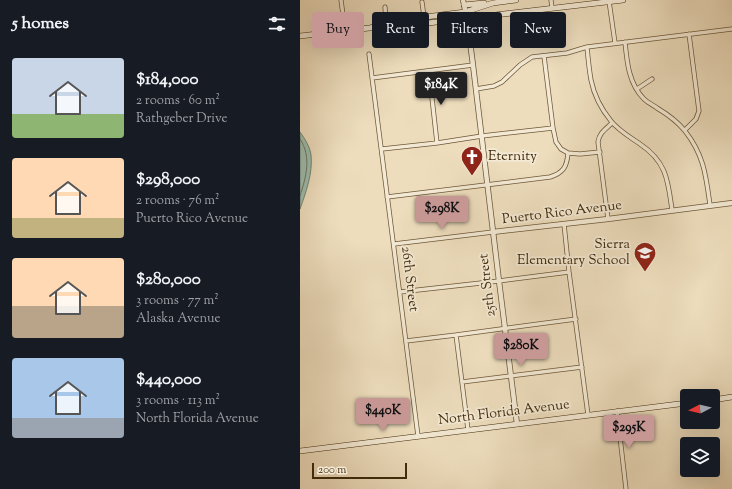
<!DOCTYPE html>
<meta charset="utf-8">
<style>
:root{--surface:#171b24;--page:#20242c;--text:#f1f3f6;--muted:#9ea1a6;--accent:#c59692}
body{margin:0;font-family:"Sorts Mill Goudy",serif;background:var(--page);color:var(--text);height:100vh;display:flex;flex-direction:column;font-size:15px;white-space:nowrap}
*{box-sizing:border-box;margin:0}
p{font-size:13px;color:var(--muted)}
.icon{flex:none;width:22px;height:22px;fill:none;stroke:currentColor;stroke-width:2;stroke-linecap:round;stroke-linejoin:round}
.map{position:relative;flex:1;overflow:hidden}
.sheet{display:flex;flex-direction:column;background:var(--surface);width:300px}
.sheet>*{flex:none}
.top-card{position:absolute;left:12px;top:12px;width:360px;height:36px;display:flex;gap:8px}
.needle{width:26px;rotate:263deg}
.controls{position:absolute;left:380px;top:389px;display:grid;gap:8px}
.controls a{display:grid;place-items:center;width:40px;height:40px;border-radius:4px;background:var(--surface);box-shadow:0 4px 16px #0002;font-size:20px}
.scale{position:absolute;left:12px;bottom:10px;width:95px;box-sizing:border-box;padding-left:4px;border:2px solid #432c0c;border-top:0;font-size:11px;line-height:14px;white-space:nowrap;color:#432c0c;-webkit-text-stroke:3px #f3e9d4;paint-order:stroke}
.price{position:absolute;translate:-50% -34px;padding:0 9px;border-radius:4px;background:var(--accent);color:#111;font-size:13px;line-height:26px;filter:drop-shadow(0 1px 2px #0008)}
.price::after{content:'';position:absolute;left:50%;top:24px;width:12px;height:9px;margin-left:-6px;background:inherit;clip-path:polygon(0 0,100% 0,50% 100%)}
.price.selected{background:#222;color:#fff}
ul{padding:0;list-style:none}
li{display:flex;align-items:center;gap:12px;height:100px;padding:0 12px}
li span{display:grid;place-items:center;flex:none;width:112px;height:80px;border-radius:4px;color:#555}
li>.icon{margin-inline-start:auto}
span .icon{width:48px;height:48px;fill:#fffc;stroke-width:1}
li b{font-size:17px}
h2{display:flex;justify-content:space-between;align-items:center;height:48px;padding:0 12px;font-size:17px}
.tag{padding:0 14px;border-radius:4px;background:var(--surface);box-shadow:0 4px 16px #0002;font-size:14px;line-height:36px}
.tag.selected{background:var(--accent);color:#111}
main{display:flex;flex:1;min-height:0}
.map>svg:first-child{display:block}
.water{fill:#99bcaf;stroke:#77826e}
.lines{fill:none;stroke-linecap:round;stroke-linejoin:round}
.shore{stroke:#6e745e;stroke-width:1}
.minor-casing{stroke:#6e5838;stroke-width:5}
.tertiary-casing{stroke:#6e5838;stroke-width:6}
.secondary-casing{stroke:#432c0c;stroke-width:6}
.minor{stroke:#f3e9d4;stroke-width:3.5}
.tertiary{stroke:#f3e9d4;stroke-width:4.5}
.secondary{stroke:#f3e9d4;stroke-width:5}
.labels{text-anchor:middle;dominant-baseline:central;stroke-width:3.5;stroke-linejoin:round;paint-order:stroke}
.poi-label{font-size:14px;fill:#432c0c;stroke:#f3e9d4;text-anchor:start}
.street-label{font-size:14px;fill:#432c0c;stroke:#f3e9d4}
</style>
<main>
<section class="sheet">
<h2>5 homes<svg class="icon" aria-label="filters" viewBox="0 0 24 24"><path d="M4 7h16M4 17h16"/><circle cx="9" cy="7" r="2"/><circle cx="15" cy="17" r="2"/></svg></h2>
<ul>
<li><span style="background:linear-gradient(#c9d6e8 70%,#8fb573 0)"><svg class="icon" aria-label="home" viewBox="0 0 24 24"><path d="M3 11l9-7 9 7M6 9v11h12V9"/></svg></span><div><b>$184,000</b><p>2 rooms · 60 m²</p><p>Rathgeber Drive</p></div></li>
<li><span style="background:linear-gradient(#ffd9b3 75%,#c2b280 0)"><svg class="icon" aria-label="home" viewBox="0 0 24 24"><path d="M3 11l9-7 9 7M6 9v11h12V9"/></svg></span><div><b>$298,000</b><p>2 rooms · 76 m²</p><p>Puerto Rico Avenue</p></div></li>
<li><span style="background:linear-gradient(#ffd9b3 60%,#b9a48a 0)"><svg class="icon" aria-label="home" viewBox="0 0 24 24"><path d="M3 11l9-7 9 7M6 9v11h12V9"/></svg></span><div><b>$280,000</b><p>3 rooms · 77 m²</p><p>Alaska Avenue</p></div></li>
<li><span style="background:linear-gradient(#a9c7e8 75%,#9aa5b1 0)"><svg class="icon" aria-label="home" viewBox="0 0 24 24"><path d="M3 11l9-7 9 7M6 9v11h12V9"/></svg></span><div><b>$440,000</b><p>3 rooms · 113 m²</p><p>North Florida Avenue</p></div></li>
</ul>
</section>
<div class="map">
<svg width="432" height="489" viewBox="0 0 432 489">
<rect width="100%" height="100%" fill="#edddbd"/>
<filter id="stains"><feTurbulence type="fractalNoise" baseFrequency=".005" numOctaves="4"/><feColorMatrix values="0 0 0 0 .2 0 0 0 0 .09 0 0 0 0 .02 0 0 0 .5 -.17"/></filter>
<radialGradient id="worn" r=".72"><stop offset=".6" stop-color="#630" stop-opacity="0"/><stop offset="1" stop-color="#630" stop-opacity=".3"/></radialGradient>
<path class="water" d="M0,132C5,139 10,147 11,155C13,173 6,192 0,209Z"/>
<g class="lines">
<path class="shore" d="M0,139C12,157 6,177 0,196"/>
<g class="minor-casing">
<path id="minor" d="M41,0L45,30
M251,0L252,8
M309,1L315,43
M122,2L125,24
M85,7L86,22
M325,42C327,63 329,84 344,99C348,103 353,105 357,108C367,114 378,122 385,131C404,155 406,176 410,205
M287,47C288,58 289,69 291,80C294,95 302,110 311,121C319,131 330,137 340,144C367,162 368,181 372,210
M69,54L118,436
M244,56L253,128L256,142L261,149L268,153L280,154L300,152
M129,71L137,143
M72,78L173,65
M176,89L194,86L202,82L220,65L232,57L267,53L287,47L432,29
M337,89L352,79
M385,130L396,119L399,111L389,34
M82,149L137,143L182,136L253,128
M87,197L250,177C263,173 267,167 268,153
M308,219L298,142C299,133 306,129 312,123
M264,224L269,272L288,415
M94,244L193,232
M100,292L199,281L269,272
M156,335L168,430
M106,341L156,335L276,319
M162,382L282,367
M317,411L326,489"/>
</g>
<g class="tertiary-casing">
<path id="tertiary" d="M163,0L167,19L173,65L199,281L217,424
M193,232L308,219L432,203"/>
</g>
<g class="secondary-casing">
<path id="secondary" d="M164,5L184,3
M72,27L86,22L165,12L193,3L216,0
M0,36L69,28H86L323,0
M413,400L432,397
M0,451L387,403"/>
</g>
<use href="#minor" class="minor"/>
<use href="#tertiary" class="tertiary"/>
<use href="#secondary" class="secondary"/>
</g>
<defs>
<g id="church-pin" transform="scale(1.15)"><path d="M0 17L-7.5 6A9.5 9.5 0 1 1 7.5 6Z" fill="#8f2418" stroke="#f3e9d4"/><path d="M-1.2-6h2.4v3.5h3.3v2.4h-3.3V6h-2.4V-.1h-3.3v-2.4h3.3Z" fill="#fff"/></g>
<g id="school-pin" transform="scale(1.15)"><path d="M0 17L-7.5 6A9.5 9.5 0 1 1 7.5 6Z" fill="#8f2418" stroke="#f3e9d4"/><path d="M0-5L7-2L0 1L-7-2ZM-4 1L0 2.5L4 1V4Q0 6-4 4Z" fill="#fff"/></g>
</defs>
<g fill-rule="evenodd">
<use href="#church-pin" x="172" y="157"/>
<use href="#school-pin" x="345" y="253"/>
</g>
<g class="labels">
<g class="poi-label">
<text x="188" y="157">Eternity</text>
<text x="330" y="245" text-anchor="end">Sierra<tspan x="330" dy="16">Elementary School</tspan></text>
</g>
<g class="street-label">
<text transform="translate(262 213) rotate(-7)">Puerto Rico Avenue</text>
<text transform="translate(109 279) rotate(83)">26th Street</text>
<text transform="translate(188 285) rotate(-97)">25th Street</text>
<text transform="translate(204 413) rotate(-7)">North Florida Avenue</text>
</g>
</g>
<rect width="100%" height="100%" filter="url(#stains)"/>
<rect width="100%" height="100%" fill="url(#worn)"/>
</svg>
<div class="controls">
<a><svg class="needle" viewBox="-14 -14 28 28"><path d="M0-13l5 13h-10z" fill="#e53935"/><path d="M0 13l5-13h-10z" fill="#9ea1a6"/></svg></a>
<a><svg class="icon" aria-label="layers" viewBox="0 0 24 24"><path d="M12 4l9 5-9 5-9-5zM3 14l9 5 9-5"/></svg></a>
</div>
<div class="scale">200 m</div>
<b class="price selected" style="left:141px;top:106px">$184K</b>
<b class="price" style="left:142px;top:230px">$298K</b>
<b class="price" style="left:221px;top:367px">$280K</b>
<b class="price" style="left:83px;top:432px">$440K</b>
<b class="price" style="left:329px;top:449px">$295K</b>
<div class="top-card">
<a class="tag selected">Buy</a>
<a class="tag">Rent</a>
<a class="tag">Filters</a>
<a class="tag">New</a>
</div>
</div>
</main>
